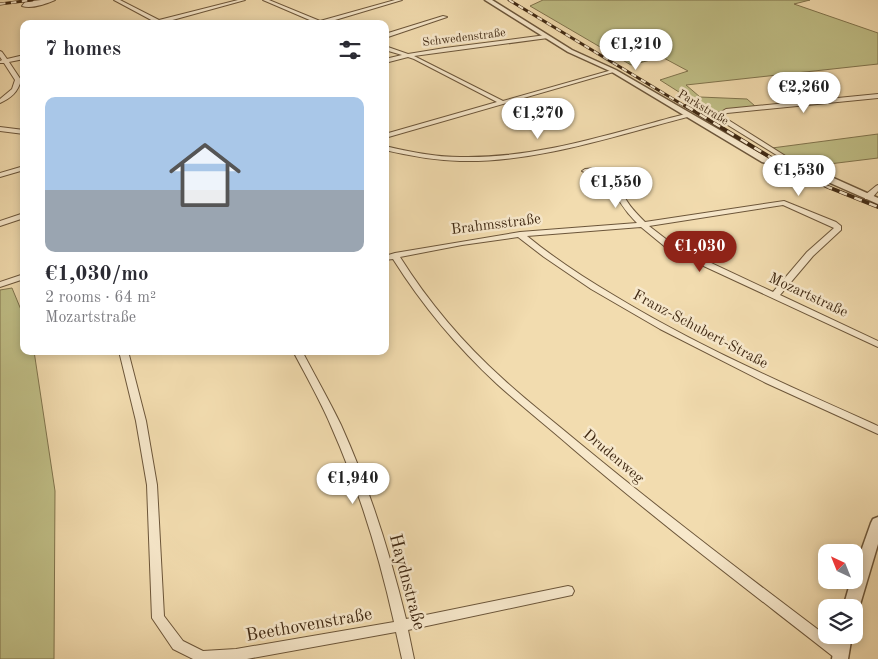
<!DOCTYPE html>
<meta charset="utf-8">
<style>
:root{--surface:#fff;--page:#f2f2f3;--text:#2b2b33;--muted:#7c7c81;--accent:#8f2418}
body{margin:0;font-family:"Old Standard TT",serif;background:var(--page);color:var(--text);height:100vh;display:flex;flex-direction:column;font-size:19px;white-space:nowrap}
*{box-sizing:border-box;margin:0}
p{font-size:16px;color:var(--muted)}
.icon{flex:none;width:28px;height:28px;fill:none;stroke:currentColor;stroke-width:2;stroke-linecap:round;stroke-linejoin:round}
.map{position:relative;flex:1;overflow:hidden}
.drawer{position:absolute;left:20px;top:20px;width:369px;height:335px;display:flex;flex-direction:column;background:var(--surface);border-radius:10px;box-shadow:0 2px 8px #0003}
.drawer>*{flex:none}
.needle{width:32px;rotate:317deg}
.tools{position:absolute;left:818px;top:544px;display:grid;gap:10px}
.tools a{display:grid;place-items:center;width:45px;height:45px;border-radius:10px;background:var(--surface);box-shadow:0 2px 8px #0003;font-size:25px}
.price{position:absolute;translate:-50% -42px;padding:0 11px;border-radius:18px;background:#fff;color:#222;font-size:16px;line-height:32px;filter:drop-shadow(0 1px 2px #0008)}
.price::after{content:'';position:absolute;left:50%;top:30px;width:15px;height:11px;margin-left:-8px;background:inherit;clip-path:polygon(0 0,100% 0,50% 100%)}
.price.active{background:var(--accent);color:#fff}
ul{padding:0;list-style:none}
li{display:grid;align-content:center;gap:10px;height:265px;padding:0 25px}
li span{display:grid;place-items:center;height:155px;border-radius:10px;color:#555}
li>.icon{margin-inline-start:auto}
span .icon{width:90px;height:90px;fill:#fffc;stroke-width:1}
li b{font-size:21px}
h2{display:flex;justify-content:space-between;align-items:center;height:60px;padding:0 25px;font-size:21px}
.map>svg:first-child{display:block}
.green{fill:#c0bf87;stroke:#80744d}
.lines{fill:none;stroke-linecap:round;stroke-linejoin:round}
.minor-casing{stroke:#6c563a;stroke-width:2}
.tertiary-casing{stroke:#6c563a;stroke-width:3}
.minor{fill:#f7e8cb;fill-rule:evenodd}
.tertiary{fill:#f7e8cb;fill-rule:evenodd}
.rail-far1-casing{stroke:#402913;stroke-width:3}
.rail-casing{stroke:#402913;stroke-width:4}
.rail-far1{stroke:#f7e8cb;stroke-width:2;stroke-dasharray:5.5;stroke-linecap:butt}
.rail{stroke:#f7e8cb;stroke-width:2.5;stroke-dasharray:8;stroke-linecap:butt}
.labels{text-anchor:middle;dominant-baseline:central;stroke-width:5;stroke-linejoin:round;paint-order:stroke}
.far-street-label{font-size:12px;fill:#402913;stroke:#f7e8cb}
.street-label{font-size:15px;fill:#402913;stroke:#f7e8cb}
.near-street-label{font-size:18px;fill:#402913;stroke:#f7e8cb}
</style>
<div class="map">
<svg width="878" height="659" viewBox="0 0 878 659">
<rect width="100%" height="100%" fill="#f2dcaf"/>
<filter id="stains"><feTurbulence type="fractalNoise" baseFrequency=".004" numOctaves="4"/><feColorMatrix values="0 0 0 0 .2 0 0 0 0 .09 0 0 0 0 .02 0 0 0 .5 -.17"/></filter>
<radialGradient id="worn" r=".72"><stop offset=".6" stop-color="#630" stop-opacity="0"/><stop offset="1" stop-color="#630" stop-opacity=".3"/></radialGradient>
<path class="green" d="M543,0H810L794,4L878,33V64L686,85L700,97L747,99L755,106L712,113L660,80L688,71L662,57L631,65L530,6Z
M878,134V158L821,165L815,171L801,167L772,148Z
M12,288L24,317V351H34L55,491L54,659H0V290Z"/>
<g class="lines">
<g class="minor-casing">
<path id="minor" d="M41,0H55C46,4 31,9 22,6L25,2Z
M114,0H120L159,20L238,0H245L158,24H149L155,22Z
M263,0H269L320,21L395,0H402L325,23L326,24H319Z
M443,16L447,17L385,38V34Z
M546,35L548,36V38L414,56L503,101L612,70L617,71L385,138V134L497,102L414,59L408,57L385,63V59L402,55L385,50V46L408,54L445,48Z
M0,51L2,52L7,59L24,55V59L9,62L21,80C18,92 11,98 0,103V99L12,89L15,80L4,63H0V61L2,60L0,57Z
M878,94V98L727,113L722,116L806,169L807,170L804,172L718,119L716,115L726,109Z
M689,113L692,115L691,116C617,135 537,163 460,161C434,160 410,156 385,150V146C410,152 435,157 460,157C538,159 615,132 689,113Z
M0,127L24,130V134L0,131Z
M24,166V170L0,177V173Z
M597,168L617,175C619,178 619,182 620,186C624,201 635,212 645,222L784,201L836,222L841,226V230L813,256L780,295L878,341V347L669,250L641,227L527,236C554,258 584,278 615,296C699,347 789,386 878,426V434L766,383L660,329L591,289L544,257L518,237L462,245L400,257C429,303 463,343 503,379C527,401 553,421 578,442C665,514 755,582 845,650L846,654L845,658H835C747,589 657,521 572,448C547,426 521,406 497,384C457,347 422,305 393,259L385,260V256L395,253L520,232L637,223C626,212 616,199 612,183L582,171L585,169ZM595,172L612,177V179ZM783,205L834,228L807,252L773,292L675,246L649,226Z
M878,185V191L871,199H865V195L876,186Z
M24,213V218L0,226V221Z
M24,274V279L0,287V282Z
M119,351H128L146,421L157,485L164,616L183,641L203,651L236,649L394,622C379,555 359,489 331,426C320,400 306,376 293,351H302C315,376 329,400 341,425C369,487 390,553 406,619L568,586L572,587L574,591L572,595L408,630L414,659H402L396,632L247,659H193L173,649L152,618L147,485L136,421Z"/>
</g>
<g class="tertiary-casing">
<path id="tertiary" d="M485,0H492L572,50L616,70L768,158L818,171L878,198V204L812,175L762,162L612,72L568,52Z
M878,517V544L859,608L857,613L854,614V608H843L851,580H854V571L871,523L873,519Z
M836,635H852L848,659H832Z"/>
</g>
<use href="#minor" class="minor"/>
<use href="#tertiary" class="tertiary"/>
<g class="rail-far1-casing">
<path id="rail-far1" d="M509,0L688,108
M0,4L32,0"/>
</g>
<g class="rail-casing">
<path id="rail" d="M686,106L778,162L828,187L878,207"/>
</g>
<use href="#rail-far1" class="rail-far1"/>
<use href="#rail" class="rail"/>
</g>
<g class="labels">
<g class="far-street-label">
<text transform="translate(464 38) rotate(-7)">Schwedenstraße</text>
<text transform="translate(703 108) rotate(31)">Parkstraße</text>
</g>
<g class="street-label">
<text transform="translate(496 225) rotate(-7)">Brahmsstraße</text>
<text transform="translate(808 296) rotate(25)">Mozartstraße</text>
<text transform="translate(700 330) rotate(28)">Franz-Schubert-Straße</text>
<text transform="translate(613 457) rotate(40)">Drudenweg</text>
</g>
<g class="near-street-label">
<text transform="translate(407 582) rotate(75)">Haydnstraße</text>
<text transform="translate(309 625) rotate(-10)">Beethovenstraße</text>
</g>
</g>
<rect width="100%" height="100%" filter="url(#stains)"/>
<rect width="100%" height="100%" fill="url(#worn)"/>
</svg>
<div class="tools">
<a><svg class="needle" viewBox="-14 -14 28 28"><path d="M0-13l5 13h-10z" fill="#e53935"/><path d="M0 13l5-13h-10z" fill="#7c7c81"/></svg></a>
<a><svg class="icon" aria-label="layers" viewBox="0 0 24 24"><path d="M12 4l9 5-9 5-9-5zM3 14l9 5 9-5"/></svg></a>
</div>
<b class="price" style="left:636px;top:71px">€1,210</b>
<b class="price" style="left:804px;top:114px">€2,260</b>
<b class="price" style="left:538px;top:140px">€1,270</b>
<b class="price" style="left:799px;top:197px">€1,530</b>
<b class="price" style="left:616px;top:209px">€1,550</b>
<b class="price active" style="left:700px;top:273px">€1,030</b>
<b class="price" style="left:353px;top:505px">€1,940</b>
<section class="drawer">
<h2>7 homes<svg class="icon" aria-label="filters" viewBox="0 0 24 24"><path d="M4 7h16M4 17h16"/><circle cx="9" cy="7" r="2"/><circle cx="15" cy="17" r="2"/></svg></h2>
<ul>
<li><span style="background:linear-gradient(#a9c7e8 60%,#9aa5b1 0)"><svg class="icon" aria-label="home" viewBox="0 0 24 24"><path d="M3 11l9-7 9 7M6 9v11h12V9"/></svg></span><div><b>€1,030/mo</b><p>2 rooms · 64 m²</p><p>Mozartstraße</p></div></li>
</ul>
</section>
</div>
